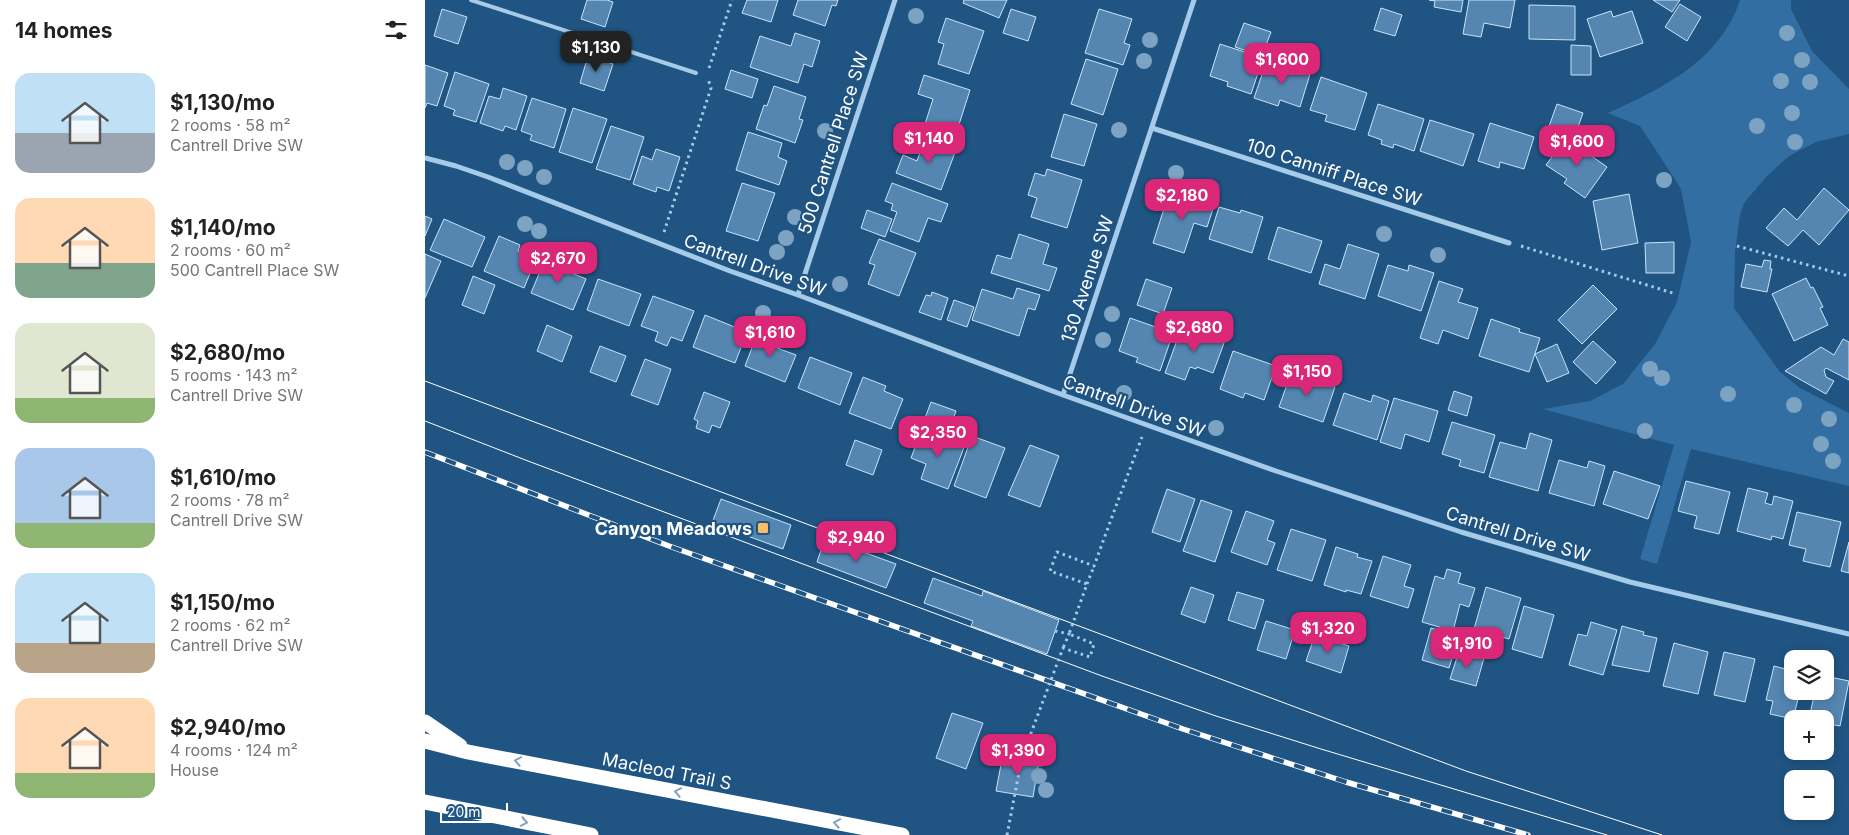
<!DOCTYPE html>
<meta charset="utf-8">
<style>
:root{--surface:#fff;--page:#f2f2f2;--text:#222;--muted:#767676;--accent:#db2777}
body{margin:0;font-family:Inter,sans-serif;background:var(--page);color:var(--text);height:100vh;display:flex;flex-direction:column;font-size:19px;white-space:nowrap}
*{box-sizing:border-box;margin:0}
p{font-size:16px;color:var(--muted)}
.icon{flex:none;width:28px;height:28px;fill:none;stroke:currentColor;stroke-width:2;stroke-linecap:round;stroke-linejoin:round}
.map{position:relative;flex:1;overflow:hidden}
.details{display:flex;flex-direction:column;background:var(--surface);width:425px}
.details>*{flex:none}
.fabs{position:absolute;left:1359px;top:650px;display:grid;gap:10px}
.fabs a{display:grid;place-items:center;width:50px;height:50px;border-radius:10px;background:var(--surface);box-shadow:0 2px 8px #0003;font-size:25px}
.scale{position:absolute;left:15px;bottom:12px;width:68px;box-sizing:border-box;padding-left:5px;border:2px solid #fff;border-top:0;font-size:14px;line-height:18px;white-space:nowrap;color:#fff;-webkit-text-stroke:4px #1f5483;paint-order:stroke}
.price{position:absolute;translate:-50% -42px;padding:0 11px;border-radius:10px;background:var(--accent);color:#fff;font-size:16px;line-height:32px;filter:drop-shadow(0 1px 2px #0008)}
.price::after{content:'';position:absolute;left:50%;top:30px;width:15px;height:11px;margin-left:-8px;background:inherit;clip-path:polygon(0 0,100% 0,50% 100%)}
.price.current{background:#222;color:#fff}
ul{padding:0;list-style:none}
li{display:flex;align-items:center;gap:15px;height:125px;padding:0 15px}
li span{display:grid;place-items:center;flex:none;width:140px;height:100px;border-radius:15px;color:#555}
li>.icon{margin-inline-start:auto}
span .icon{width:60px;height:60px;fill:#fffc;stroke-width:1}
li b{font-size:21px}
h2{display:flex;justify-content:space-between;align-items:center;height:60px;padding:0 15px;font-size:21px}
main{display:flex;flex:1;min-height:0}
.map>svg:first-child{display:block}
.green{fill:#326ea1}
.building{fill:#5486b1;stroke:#cae3f7}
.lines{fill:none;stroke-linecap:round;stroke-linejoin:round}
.path{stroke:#a6cbe9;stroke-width:3;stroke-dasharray:2.5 4;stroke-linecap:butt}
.service{stroke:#a6cbe9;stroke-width:4}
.minor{stroke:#a6cbe9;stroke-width:5}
.motorway{stroke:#fff;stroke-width:15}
.tram{stroke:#fff;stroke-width:1}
.rail-casing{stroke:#fff;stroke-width:5.5}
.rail{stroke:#1f5483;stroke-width:4;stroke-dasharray:11;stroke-linecap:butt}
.path-bridge{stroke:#a6cbe9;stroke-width:3;stroke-dasharray:2.5 4;stroke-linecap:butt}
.tree{fill:#7da3c3}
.oneway{stroke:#84a1bb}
.poi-dot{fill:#f7bf65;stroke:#1f5483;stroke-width:2}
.labels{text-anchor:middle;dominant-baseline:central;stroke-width:4.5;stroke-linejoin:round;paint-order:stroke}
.street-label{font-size:18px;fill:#fff;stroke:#1f5483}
.poi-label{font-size:18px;font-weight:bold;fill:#fff;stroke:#1f5483;text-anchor:end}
</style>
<main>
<section class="details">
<h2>14 homes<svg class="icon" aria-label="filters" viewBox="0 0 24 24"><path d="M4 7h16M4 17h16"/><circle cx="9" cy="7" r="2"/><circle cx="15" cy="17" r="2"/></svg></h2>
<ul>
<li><span style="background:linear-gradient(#bfe0f5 60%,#9aa5b1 0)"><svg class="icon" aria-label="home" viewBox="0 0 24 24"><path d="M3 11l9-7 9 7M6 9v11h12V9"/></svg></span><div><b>$1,130/mo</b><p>2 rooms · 58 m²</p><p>Cantrell Drive SW</p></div></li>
<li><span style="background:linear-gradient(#ffd9b3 65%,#7fa58c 0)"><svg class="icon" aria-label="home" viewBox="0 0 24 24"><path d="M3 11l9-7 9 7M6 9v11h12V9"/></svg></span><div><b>$1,140/mo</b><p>2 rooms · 60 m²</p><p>500 Cantrell Place SW</p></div></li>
<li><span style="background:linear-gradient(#dfe7d0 75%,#8fb573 0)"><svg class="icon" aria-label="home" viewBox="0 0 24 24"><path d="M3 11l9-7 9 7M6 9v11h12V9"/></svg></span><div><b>$2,680/mo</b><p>5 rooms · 143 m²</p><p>Cantrell Drive SW</p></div></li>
<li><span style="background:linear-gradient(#a9c7e8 75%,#8fb573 0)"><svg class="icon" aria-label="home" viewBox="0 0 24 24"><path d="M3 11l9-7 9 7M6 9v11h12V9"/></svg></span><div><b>$1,610/mo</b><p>2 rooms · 78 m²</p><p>Cantrell Drive SW</p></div></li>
<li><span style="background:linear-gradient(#bfe0f5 70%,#b9a48a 0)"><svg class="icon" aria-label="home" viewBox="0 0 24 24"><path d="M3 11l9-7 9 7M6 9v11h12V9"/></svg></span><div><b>$1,150/mo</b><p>2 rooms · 62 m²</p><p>Cantrell Drive SW</p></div></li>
<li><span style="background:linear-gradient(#ffd9b3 75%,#8fb573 0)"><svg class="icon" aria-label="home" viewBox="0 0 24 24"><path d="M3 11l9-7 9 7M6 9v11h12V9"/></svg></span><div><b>$2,940/mo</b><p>4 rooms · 124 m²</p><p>House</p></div></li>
</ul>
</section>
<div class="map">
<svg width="1424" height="835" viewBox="0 0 1424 835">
<rect width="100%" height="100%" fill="#1f5483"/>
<path class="green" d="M1315,0H1366V9L1387,51L1424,89V134L1391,142L1364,156L1342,176L1319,203L1315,215L1310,252L1309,308L1355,372L1375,388L1424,413V486L1266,449L1232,564L1215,559L1249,445L1118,409L1165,401L1198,384L1230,344L1252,302L1266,242L1256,189L1238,161L1215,126L1183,113C1236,89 1295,61 1315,0Z"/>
<path class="building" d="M162,0H182L188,2L180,27L156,19Z
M322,0H353L346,22L317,13Z
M373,0H413L411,6L407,5L400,26L368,15Z
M539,0H582L574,18L538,3Z
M1004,0H1038L1036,12L1009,7L1010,1Z
M1044,0H1090L1085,28L1059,23L1056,37L1038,34Z
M1228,0H1255L1247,12Z
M1255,4L1276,17L1262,41L1240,27Z
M1104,5L1150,6V40L1104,39Z
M956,8L977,15L970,36L949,30Z
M17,9L42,17L33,44L9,36Z
M586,9L611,17L603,41L578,33Z
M674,9L707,19L699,43L705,45L698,65L660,53Z
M1186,11L1188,17L1207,11L1218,43L1175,57L1162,19Z
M521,18L559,31L544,74L513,64L519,44L513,42Z
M819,23L846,32L837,56L810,47Z
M370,33L395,41L387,67L379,64L373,83L325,67L335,36L366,46Z
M795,44L838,58L826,94L802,86L803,82L785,76Z
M1146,45L1166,46V75H1146Z
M163,56L188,64L179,91L155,83Z
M661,59L693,69L678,115L646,104Z
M842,60L885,74L875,107L855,100L853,106L829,98Z
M0,65L23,73L12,106L2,103L0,108Z
M306,70L333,79L327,98L300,89Z
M30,72L64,84L51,122L28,115L30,110L19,106Z
M499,75L545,90L531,134L500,124L508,99L493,94Z
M896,77L942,93L930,130L900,121L902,115L885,110Z
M349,86L381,97L374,119L378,120L370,143L331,129L339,105L342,106Z
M78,88L102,96L91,130L80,126L78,131L55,123L64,96L75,99Z
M107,98L141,109L129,148L105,140L107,135L96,131Z
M953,104L999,119L989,151L969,144L968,148L956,144L957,140L943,135Z
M1132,104L1158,113L1149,138L1123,129Z
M148,108L182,119L167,163L134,152Z
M639,114L672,124L659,166L626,157Z
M1005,120L1049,134L1038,166L995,151Z
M1065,123L1109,137L1099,169L1075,162L1074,168L1053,161Z
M186,126L219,137L205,180L171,169Z
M323,132L357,143L353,157L362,161L354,185L311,170Z
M501,136L532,147L516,190L471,173L478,155L492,161Z
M1141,138L1182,167L1160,198L1139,183L1142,179L1121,165Z
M231,149L255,157L244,191L232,187L231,192L208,184L217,156L227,160Z
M622,169L657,180L642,228L606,217L612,198L603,195L610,173L620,176Z
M317,183L350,193L333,241L301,231Z
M467,183L523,204L516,222L503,218L494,242L465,231L472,212L466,210L468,204L460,201Z
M1399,188L1424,210L1394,245L1378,230L1363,246L1341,228L1359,208L1372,220Z
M764,194L790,203L782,227L769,223L759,253L728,243L743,196L762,202Z
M1204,194L1213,243L1177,250L1168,201Z
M794,207L815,213L816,210L838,217L827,253L784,239Z
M442,210L467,219L460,237L436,228Z
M0,216L7,219L0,236Z
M19,219L60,237L47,267L5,250Z
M853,227L897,241L886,273L843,259Z
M594,234L624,244L618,264L632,268L624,291L566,273L572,255L586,259Z
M74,236L95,245L93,251L111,259L99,288L59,271Z
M454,239L491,253L474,296L443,284L450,265L444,263Z
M1249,242V273H1221L1220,243Z
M923,244L954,254L940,299L894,284L900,264L915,269Z
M0,254L16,261L0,298Z
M121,257L144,266L142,271L161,279L148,310L106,293Z
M1339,260L1346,261L1345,269H1347L1342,292L1316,287L1321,264L1337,267Z
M963,265L983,271L984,265L1009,273L996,311L953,296Z
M48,276L70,285L59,314L37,305Z
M1381,278L1386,288L1388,287L1398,307L1395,308L1403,325L1369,341L1347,294Z
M173,279L216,294L204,326L162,310Z
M721,279L747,288L738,314L712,305Z
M1014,281L1038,289L1033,302L1053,308L1043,339L1018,330L1013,344L995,338Z
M1168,285L1192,309L1157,344L1133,320Z
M592,288L615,295L610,310L603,308L594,336L547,320L557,289L588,299Z
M507,292L523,298L516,320L494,312L501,295L506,296Z
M228,296L269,311L257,341L246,337L242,346L230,341L233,332L216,326Z
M529,300L549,307L542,327L522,320Z
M280,315L322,332L310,363L268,347Z
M705,318L748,333L735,371L711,362L713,358L694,351Z
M1066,319L1095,329L1094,332L1115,338L1104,372L1054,356Z
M758,324L784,334L783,337L799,343L788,373L772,367L771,369L765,367L760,380L740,373Z
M122,325L147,336L137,362L112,351Z
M333,332L355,340L352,348L371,355L360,382L320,366Z
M1418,339L1424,342V380L1401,368L1399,370L1401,377L1409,381L1401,394L1360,371L1396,347L1409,355Z
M1168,341L1191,362L1171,384L1148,362Z
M1132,344L1144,373L1122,382L1110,354Z
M175,346L201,356L191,382L165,372Z
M808,351L851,366L839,400L820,393L818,398L795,389Z
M385,357L427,373L415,405L373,388Z
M220,359L246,369L233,405L206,395Z
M866,373L910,387L898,422L854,407Z
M438,377L461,386L459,391L478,399L466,429L424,413Z
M1029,391L1047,397L1042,416L1023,410Z
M279,392L305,402L295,428L287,425L284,433L271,428L273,421L269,419Z
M919,393L946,402L948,395L964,401L952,440L908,425Z
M969,398L1013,411L1004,442L980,434L976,449L955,442Z
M506,402L531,411L522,435L497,426Z
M1027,422L1070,435L1059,473L1034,466L1036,460L1017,454Z
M497,429L540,445L523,489L496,479L501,464L486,458Z
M1105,433L1127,440L1113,491L1064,477L1075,442L1101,449Z
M547,436L580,448L561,498L529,486Z
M430,440L457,450L448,475L421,465Z
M605,445L634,456L615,507L583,495Z
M1134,460L1162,468L1164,461L1180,466L1169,506L1124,493Z
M1189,471L1235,486L1223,519L1178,504Z
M1261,481L1305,492L1294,534L1269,528L1272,516L1253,511Z
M1323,488L1343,493L1340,503L1347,505L1349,496L1368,501L1358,539L1347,536L1346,540L1312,531Z
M742,489L770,499L755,542L727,532Z
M296,499L366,525L358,549L287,523Z
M776,500L807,511L790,562L758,551Z
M821,511L849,521L842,540L850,543L842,565L806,552Z
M1372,512L1416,522L1405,567L1378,561L1381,549L1364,545Z
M866,529L901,540L887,581L852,570Z
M400,538L471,564L461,588L392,562Z
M1424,542V573L1416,571Z
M911,547L933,554L932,557L947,561L936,594L921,590V592L899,585Z
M958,556L986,565L979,586L989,589L983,608L945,596Z
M1022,569L1036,573L1033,583L1050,588L1044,607L1035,604L1028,631L997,622L1010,576L1019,579Z
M508,578L557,596L558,591L634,620L622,654L546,626L548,621L499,603Z
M766,587L789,595L780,623L756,614Z
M1061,587L1096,598L1084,639L1049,629Z
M812,592L839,600L830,629L803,620Z
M1099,606L1129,615L1117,658L1087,649Z
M841,621L870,630L861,659L832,650Z
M1166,622L1192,630L1178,675L1144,665L1153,634L1162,636Z
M1197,626L1219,632L1218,635L1232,638L1224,672L1187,665Z
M1006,628L1034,636L1024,668L997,660Z
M890,635L924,646L916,673L881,661Z
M1249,643L1283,652L1273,694L1238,686Z
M1034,651L1059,658L1051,686L1025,679Z
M1299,652L1330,659L1320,702L1289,695Z
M1349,666L1368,671V691H1375L1368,719L1345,714L1348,701L1341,700Z
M1400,676L1424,681L1415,726L1400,723V719H1384L1390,691H1400Z
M527,713L558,723L541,769L511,758Z
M578,754L614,761L608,797L571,791Z"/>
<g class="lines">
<path class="path" d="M284,68L307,0
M239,232L286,88L283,79
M1096,246L1251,294
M1312,246L1424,276
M691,506L717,437
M662,584L669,566
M630,631L644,634L638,648"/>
<path class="service" d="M46,0L271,73"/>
<path class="minor" d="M727,128L1084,243
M0,158L31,166L63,177L305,271L373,295L638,395L851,471L1036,532L1205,582L1424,634
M373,295L470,0
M638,395L769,0"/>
<path class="motorway" d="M0,722L35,746
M0,741L43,752L477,835
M0,802L166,835"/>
<path class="tram" d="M0,381L1041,771L1237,835
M0,421L103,461L677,676L791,716L896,749L1182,835"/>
<g class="rail-casing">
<path id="rail" d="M0,452L244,546L758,729L921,782L1103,835"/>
</g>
<use href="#rail" class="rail"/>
<path class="path-bridge" d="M582,835L597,757L638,648L665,657L669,644L644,634L662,584L625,571L632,552L669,566L691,506"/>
</g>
<g class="tree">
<circle cx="491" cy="16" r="8"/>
<circle cx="1362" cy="33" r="8"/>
<circle cx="725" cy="40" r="8"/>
<circle cx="1377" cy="60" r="8"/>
<circle cx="719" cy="61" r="8"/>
<circle cx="1356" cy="81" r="8"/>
<circle cx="1385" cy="82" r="8"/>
<circle cx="1367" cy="113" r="8"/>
<circle cx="1332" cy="126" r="8"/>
<circle cx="694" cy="130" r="8"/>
<circle cx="400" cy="131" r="8"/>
<circle cx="1370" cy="142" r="8"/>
<circle cx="82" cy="162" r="8"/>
<circle cx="100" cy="168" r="8"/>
<circle cx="751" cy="173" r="8"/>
<circle cx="119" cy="177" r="8"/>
<circle cx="1239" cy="180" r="8"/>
<circle cx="370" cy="217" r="8"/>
<circle cx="100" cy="224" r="8"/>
<circle cx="114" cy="231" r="8"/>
<circle cx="959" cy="234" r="8"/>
<circle cx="361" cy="238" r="8"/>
<circle cx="352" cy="252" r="8"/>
<circle cx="1013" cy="255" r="8"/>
<circle cx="415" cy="284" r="8"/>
<circle cx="338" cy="313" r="8"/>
<circle cx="687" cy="314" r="8"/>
<circle cx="678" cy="340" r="8"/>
<circle cx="1225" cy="369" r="8"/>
<circle cx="1237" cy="378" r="8"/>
<circle cx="699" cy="393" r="8"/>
<circle cx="1303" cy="394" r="8"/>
<circle cx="1369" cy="405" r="8"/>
<circle cx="1404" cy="419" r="8"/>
<circle cx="791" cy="428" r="8"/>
<circle cx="1220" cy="431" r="8"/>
<circle cx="1396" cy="444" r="8"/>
<circle cx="1408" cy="461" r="8"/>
<circle cx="614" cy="759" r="8"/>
<circle cx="614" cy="776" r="8"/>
<circle cx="621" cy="790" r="8"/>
</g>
<defs><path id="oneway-chevron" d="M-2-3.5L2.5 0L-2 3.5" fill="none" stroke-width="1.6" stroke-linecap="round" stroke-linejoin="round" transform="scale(1.25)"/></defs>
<g class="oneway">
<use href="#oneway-chevron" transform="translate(93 761) rotate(-169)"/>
<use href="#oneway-chevron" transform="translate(253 792) rotate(-169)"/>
<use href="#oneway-chevron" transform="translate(99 822) rotate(11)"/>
<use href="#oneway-chevron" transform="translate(412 823) rotate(-169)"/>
</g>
<rect class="poi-dot" x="332" y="522" width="12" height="12" rx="2.5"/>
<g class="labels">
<g class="street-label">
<text transform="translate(408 143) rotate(-72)">500 Cantrell Place SW</text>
<text transform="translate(909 172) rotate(18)">100 Canniff Place SW</text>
<text transform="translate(330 265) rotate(20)">Cantrell Drive SW</text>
<text transform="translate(662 279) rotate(-72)">130 Avenue SW</text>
<text transform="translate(709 406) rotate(20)">Cantrell Drive SW</text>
<text transform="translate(1093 534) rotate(17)">Cantrell Drive SW</text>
<text transform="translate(242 771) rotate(11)">Macleod Trail S</text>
</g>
<g class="poi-label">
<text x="327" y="528">Canyon Meadows</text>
</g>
</g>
</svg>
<div class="fabs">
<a><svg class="icon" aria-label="layers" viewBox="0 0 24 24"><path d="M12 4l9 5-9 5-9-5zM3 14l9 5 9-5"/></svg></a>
<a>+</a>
<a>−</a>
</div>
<div class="scale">20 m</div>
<b class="price current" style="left:171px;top:73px">$1,130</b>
<b class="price" style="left:857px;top:85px">$1,600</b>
<b class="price" style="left:504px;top:164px">$1,140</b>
<b class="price" style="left:1152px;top:167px">$1,600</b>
<b class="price" style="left:757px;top:221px">$2,180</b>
<b class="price" style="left:133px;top:284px">$2,670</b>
<b class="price" style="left:769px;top:353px">$2,680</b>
<b class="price" style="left:345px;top:358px">$1,610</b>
<b class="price" style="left:882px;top:397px">$1,150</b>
<b class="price" style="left:513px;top:458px">$2,350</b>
<b class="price" style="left:431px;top:563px">$2,940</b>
<b class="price" style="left:903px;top:654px">$1,320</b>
<b class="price" style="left:1042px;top:669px">$1,910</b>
<b class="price" style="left:593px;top:776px">$1,390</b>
</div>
</main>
